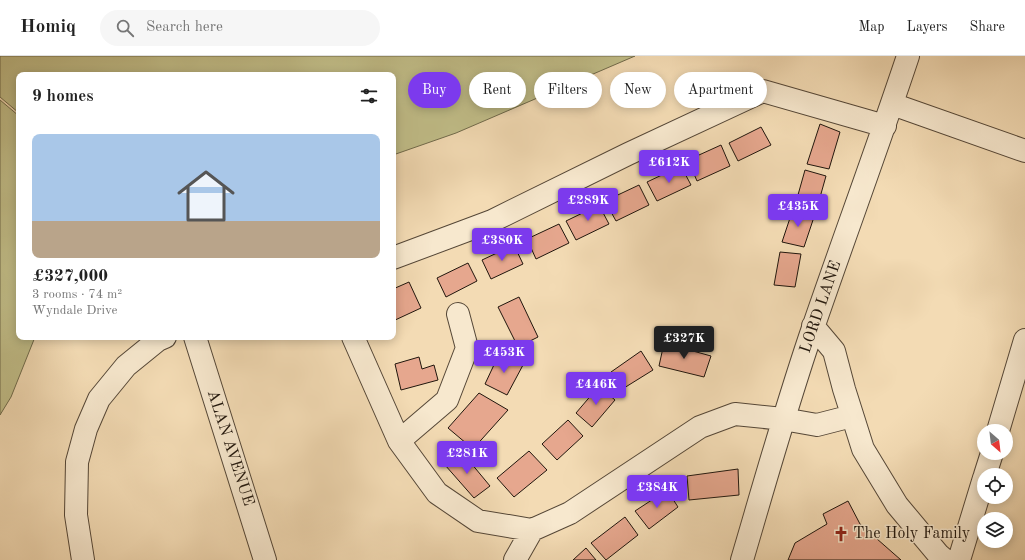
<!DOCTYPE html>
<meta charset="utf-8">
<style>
:root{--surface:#fff;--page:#f6f6f6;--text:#222;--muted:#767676;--line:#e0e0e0;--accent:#7c3aed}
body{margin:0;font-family:"Old Standard TT",serif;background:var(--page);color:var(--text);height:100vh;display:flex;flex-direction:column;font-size:15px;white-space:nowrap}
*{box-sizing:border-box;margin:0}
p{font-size:13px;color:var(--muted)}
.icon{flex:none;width:22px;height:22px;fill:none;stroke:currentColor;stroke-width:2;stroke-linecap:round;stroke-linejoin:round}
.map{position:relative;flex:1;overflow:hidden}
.panel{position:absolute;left:16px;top:16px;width:380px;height:268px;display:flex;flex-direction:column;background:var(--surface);border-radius:8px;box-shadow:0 2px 10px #0003}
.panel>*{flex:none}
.guide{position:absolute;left:408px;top:16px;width:380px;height:36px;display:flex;gap:8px}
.needle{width:26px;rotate:152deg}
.fabs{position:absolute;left:977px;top:368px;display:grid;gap:8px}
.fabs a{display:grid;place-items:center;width:36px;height:36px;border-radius:50%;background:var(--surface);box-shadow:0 2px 10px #0003;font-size:20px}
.price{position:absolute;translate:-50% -34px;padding:0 9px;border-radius:4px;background:var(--accent);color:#fff;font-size:13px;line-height:26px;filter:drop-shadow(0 1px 2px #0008)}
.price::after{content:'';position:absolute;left:50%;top:24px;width:12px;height:9px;margin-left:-6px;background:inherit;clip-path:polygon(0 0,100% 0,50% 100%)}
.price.on{background:#222;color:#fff}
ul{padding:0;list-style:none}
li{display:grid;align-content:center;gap:8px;height:212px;padding:0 16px}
li span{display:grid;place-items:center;height:124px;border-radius:8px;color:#555}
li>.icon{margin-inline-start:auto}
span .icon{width:72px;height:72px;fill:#fffc;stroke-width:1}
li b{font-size:17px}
h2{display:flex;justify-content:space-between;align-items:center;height:48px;padding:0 16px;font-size:17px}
.tag{padding:0 14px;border-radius:18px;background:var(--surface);box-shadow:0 2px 10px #0003;font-size:14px;line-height:36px}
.tag.on{background:var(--accent);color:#fff}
header{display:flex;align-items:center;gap:24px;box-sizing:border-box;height:56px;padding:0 20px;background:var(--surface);border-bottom:1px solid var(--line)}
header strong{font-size:19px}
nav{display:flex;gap:22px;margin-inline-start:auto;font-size:14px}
.search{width:280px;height:36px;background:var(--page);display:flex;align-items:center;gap:10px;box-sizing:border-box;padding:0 14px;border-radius:22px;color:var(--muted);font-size:15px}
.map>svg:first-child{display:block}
.green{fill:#c1be89;stroke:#706a4b}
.building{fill:#e6a78e;stroke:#20160d}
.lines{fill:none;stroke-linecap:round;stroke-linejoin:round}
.minor-casing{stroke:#554737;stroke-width:24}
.minor{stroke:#f7e8ce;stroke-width:22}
.labels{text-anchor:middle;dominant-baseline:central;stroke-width:3;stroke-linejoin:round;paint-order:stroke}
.street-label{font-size:16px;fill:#20160d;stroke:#f7e8ce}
.poi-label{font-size:16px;fill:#20160d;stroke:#f7e8ce;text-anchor:start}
</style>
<header>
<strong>Homiq</strong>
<div class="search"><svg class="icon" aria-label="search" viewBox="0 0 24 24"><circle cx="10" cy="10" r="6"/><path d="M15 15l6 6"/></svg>Search here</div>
<nav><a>Map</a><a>Layers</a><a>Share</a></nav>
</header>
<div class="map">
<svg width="1025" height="504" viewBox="0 0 1025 504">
<rect width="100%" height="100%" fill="#f3dbb4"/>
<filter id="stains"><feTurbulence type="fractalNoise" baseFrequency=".005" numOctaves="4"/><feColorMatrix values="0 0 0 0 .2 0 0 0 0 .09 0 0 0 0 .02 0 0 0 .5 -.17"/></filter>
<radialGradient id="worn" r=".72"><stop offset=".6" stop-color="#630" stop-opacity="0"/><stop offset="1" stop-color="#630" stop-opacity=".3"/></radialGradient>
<path class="green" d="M0,0H635L456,77L393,99V19H19V57L0,41Z
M0,44L19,60V281H35L11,341L0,359Z"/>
<path class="building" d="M820,68L840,76L829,113L807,108Z
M761,71L771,89L738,105L729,87Z
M721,89L730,110L697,125L688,104Z
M681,110L691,129L657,145L647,126Z
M805,114L826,120L817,152L796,146Z
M639,129L649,149L616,165L605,145Z
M599,149L609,168L576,184L566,165Z
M793,153L815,158L804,191L782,186Z
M559,168L569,187L536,203L527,183Z
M514,189L523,208L491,223L482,204Z
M780,196L801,198L795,231L774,229Z
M468,207L477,225L446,241L437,222Z
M409,226L421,252L393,265V233Z
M519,241L538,281L518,291L498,251Z
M664,287L711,300L704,321L659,310Z
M641,295L653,314L624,332L611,316Z
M500,296L523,309L507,339L485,328Z
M419,301L422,313L434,309L438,324L401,334L395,308Z
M599,330L615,344L592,371L576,357Z
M479,337L508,354L473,393L448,372Z
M568,364L583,380L557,404L542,388Z
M461,395L490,430L474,442L445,409Z
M529,395L547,414L514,441L497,422Z
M738,413L739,439L689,444L687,420Z
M667,434L678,451L649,473L635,455Z
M848,445L860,468L901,504H788L795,487L827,468L823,458Z
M625,461L638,479L606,504L591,487Z
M586,492L596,504H573Z"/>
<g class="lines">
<g class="minor-casing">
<path id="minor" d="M892,48L1025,95
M393,202L492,165L628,98L763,35L885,70
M813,270L834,295L844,333L863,393L897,449L938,498L945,504
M195,281L265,504
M353,281L399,385L437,437L478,465L532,474L570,457L700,371L735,358L783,363L817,369L852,360
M998,375L1025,284
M399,385L447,344L467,292L458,258
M985,419L992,397
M83,504L76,459L77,406L86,373L99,343L126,310L158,284L165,281
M515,504L532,474
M742,504C765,426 787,347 814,269C845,179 878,90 908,0
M959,504L984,422"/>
</g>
<use href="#minor" class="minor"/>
</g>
<defs>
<g id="church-bare" transform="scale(1.2)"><path d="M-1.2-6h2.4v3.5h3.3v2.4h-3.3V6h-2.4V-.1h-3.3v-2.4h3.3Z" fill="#8f2418" stroke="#f7e8ce" stroke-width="2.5" paint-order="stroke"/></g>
</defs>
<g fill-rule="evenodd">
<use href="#church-bare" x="841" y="478"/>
</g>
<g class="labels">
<g class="street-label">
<text transform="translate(821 251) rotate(-71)">LORD LANE</text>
<text transform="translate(230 392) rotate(72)">ALAN AVENUE</text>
</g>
<g class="poi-label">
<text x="853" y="478">The Holy Family</text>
</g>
</g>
<rect width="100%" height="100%" filter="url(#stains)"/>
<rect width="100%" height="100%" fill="url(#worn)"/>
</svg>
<div class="fabs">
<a><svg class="needle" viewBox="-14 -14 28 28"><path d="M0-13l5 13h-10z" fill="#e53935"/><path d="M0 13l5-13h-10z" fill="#767676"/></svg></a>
<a><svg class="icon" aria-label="locate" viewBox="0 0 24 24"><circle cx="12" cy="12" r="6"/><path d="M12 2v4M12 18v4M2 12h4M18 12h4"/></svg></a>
<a><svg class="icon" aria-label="layers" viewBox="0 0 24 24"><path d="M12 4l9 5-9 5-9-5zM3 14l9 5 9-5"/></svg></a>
</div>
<b class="price" style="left:669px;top:128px">£612K</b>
<b class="price" style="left:588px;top:166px">£289K</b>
<b class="price" style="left:798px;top:172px">£435K</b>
<b class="price" style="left:502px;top:206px">£380K</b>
<b class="price on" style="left:684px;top:304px">£327K</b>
<b class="price" style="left:504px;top:318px">£453K</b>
<b class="price" style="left:596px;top:350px">£446K</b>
<b class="price" style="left:467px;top:419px">£281K</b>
<b class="price" style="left:657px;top:453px">£384K</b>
<div class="guide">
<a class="tag on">Buy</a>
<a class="tag">Rent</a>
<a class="tag">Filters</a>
<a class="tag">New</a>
<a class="tag">Apartment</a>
</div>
<section class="panel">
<h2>9 homes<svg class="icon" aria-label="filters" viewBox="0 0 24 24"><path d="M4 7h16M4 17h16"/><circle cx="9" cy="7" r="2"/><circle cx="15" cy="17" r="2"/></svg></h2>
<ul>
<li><span style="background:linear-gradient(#a9c7e8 70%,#b9a48a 0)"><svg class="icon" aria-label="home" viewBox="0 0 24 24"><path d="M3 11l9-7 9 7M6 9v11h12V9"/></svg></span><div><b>£327,000</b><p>3 rooms · 74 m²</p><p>Wyndale Drive</p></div></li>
</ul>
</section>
</div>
